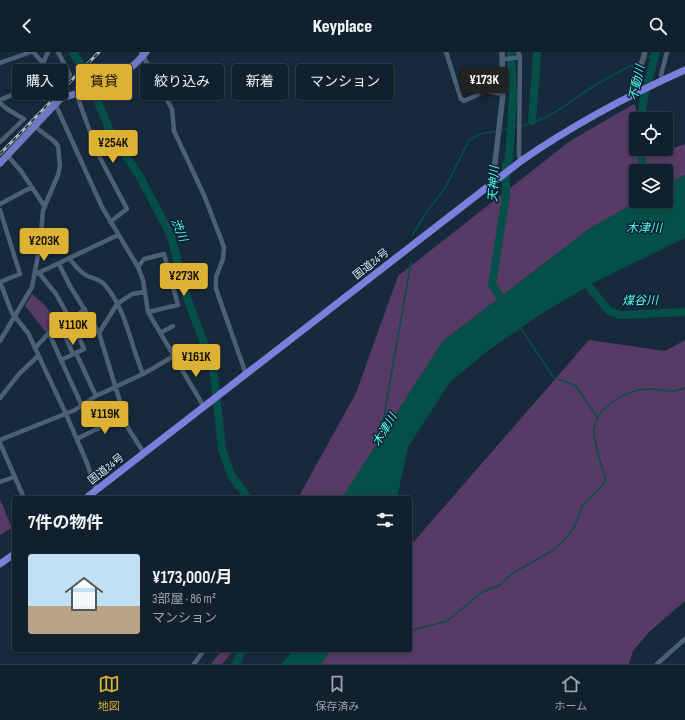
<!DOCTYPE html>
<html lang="ja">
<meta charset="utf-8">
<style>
:root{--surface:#11202d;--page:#1a2835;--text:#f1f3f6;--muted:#9ca3aa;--line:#303e49;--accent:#ddb133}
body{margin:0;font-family:"Sofia Sans Condensed","Noto Sans JP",sans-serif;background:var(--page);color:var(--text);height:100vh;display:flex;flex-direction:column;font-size:15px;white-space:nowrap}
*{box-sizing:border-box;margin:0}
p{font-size:13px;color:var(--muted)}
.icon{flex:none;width:22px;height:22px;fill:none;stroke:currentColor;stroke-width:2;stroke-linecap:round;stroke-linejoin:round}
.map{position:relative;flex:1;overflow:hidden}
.side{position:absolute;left:12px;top:444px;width:400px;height:156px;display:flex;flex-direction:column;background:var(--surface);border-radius:4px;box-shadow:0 2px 6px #0003,0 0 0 1px var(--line)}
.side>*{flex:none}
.guide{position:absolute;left:12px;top:12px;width:400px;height:36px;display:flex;gap:8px}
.tools{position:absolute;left:629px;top:60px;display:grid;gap:8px}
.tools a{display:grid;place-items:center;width:44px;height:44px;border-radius:4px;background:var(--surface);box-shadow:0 2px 6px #0003,0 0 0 1px var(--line);font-size:20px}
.price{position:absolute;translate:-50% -34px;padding:0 9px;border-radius:4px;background:var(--accent);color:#111;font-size:13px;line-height:26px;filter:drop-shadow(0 1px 2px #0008)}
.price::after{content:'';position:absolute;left:50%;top:24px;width:12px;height:9px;margin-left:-6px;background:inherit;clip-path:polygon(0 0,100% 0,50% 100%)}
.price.current{background:#222;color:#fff}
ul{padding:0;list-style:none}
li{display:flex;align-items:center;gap:12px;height:100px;padding:0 16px}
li+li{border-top:1px solid var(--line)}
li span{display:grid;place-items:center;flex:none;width:112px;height:80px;border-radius:4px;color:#555}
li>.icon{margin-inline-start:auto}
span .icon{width:48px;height:48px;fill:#fffc;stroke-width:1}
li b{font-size:17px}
h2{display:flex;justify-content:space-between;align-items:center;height:48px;padding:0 16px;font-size:17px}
.pill{padding:0 14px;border-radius:4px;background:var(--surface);box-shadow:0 2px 6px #0003,0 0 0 1px var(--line);font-size:14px;line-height:36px}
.pill.current{background:var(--accent);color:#111}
header{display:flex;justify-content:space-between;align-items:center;height:52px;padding:0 16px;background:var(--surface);font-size:18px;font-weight:800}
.tab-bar{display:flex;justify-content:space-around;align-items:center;height:56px;border-top:1px solid var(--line);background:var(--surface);font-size:11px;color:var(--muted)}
.tab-bar a{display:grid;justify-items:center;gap:2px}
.tab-bar .current{color:var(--accent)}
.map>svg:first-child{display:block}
.green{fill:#573a65}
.water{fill:#045049}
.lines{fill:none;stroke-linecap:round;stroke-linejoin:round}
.stream{stroke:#045049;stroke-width:1.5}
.river{stroke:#045049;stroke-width:8}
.minor{stroke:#4c6075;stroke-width:4.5}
.tertiary{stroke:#4c6075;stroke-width:5.5}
.primary{stroke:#7078c2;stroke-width:7}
.trunk{stroke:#7c80dc;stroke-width:7}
.rail-casing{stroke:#a8b6c4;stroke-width:3}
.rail{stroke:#0e2032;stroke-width:1.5;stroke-dasharray:4.5;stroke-linecap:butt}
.labels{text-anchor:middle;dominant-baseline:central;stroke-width:3;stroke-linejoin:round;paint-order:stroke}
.street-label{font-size:11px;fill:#e0ecf8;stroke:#0e2032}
.water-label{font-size:12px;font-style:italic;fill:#4ffeeb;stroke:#0e2032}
</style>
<header><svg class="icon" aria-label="back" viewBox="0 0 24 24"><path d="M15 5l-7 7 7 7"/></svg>Keyplace<svg class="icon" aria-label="search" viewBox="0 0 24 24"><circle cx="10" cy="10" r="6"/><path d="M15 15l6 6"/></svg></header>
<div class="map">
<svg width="685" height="612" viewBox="0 0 685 612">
<rect width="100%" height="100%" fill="#172a3c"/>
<path class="green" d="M634,52L641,67H636V97L674,96L685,92V123L666,133V119H636V149H638L589,177L443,289L342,446H298L356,341L398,224L570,89Z
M32,242L44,252L57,269L46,280L25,254Z
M589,288L665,299L685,288V549L649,580L633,599L629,612H321L331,598H410V494Z
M0,447L12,476L0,483Z
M222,598H234L222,612H211Z"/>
<path class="water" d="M685,123V186L593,231L541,262L490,297L450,330L408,395L397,446H342L443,289L589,177L638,149H666V133Z
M294,598H331L321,612H281Z"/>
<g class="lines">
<path class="stream" d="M644,7L655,2
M501,78L527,73L532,69C547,70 580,42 594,34C609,25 625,16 641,9
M413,182L428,158L445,136L469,88L480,82L497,79
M520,275L554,326L575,333L598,366
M382,385L381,381L411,210
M410,579L447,569L481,541L500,533L513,521L552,499L563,489L574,476L582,455L605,430V425C601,411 595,396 594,381C594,355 627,337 649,337C662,337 672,342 685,336"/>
<path class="river" d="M73,0L88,26L112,84L139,123L171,184L187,246L213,315L222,397L231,423L248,446
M641,67L644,45L656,0
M532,69L537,3
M640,97L644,119
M582,226L609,259L620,263L685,260
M506,254L492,232L506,144V114L509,107L513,46L511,0
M236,612L242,598"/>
<path class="minor" d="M33,0L43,11L53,47L102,155L138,215L143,228L148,260L204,355
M141,0L172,57L174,79L204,143L224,195L223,207L216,225V237L246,322
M446,0L461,47L464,49L486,39L503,42
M518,0L520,5L519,103L521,109
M506,7L520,5
M0,11L31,0
M43,11L48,0
M663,28L661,23L667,0
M76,41L98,102L127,157L110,170
M51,42L70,23L58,0
M0,48L48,28
M0,51L7,57L24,67L0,90
M7,103L21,119L45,155
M0,152L32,135
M0,158L20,222L0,230L12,261L28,281L66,362L87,411L96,438
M69,206C74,212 78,218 84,222C91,227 99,226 105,233C127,259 130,292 143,322
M59,212L70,234L99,281L128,376L144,401
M138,215L144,207L164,202L178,253L148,260
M39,221L56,242L69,265
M34,223L118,183
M59,270L73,302
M49,281L61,308L84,297L73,271V266
M99,281L117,252L132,242L144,240
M160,281L173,274
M0,289L32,235L40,193L43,158L58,123L60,114L58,94L54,89L34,74
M35,296L59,270L69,265L73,266L85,257
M76,301L96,344
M61,308L82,354
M0,346L19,322L38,304
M87,351L98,377
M77,387L124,363
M0,388L75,358L96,344L143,322L174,304
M0,391L24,446
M0,430L14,425
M194,612L204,598
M657,612L685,587"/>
<path class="tertiary" d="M635,40V34L645,0
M496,129L494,119L503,42L502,0"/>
<path class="primary" d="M0,111L60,47C69,43 78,42 87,39C109,33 132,18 146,0"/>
<path class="trunk" d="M86,446L521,109C573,73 627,44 685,18
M0,512L14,502"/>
<g class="rail-casing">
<path id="rail" d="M0,102L99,0"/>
</g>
<use href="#rail" class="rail"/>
</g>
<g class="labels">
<g class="street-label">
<text transform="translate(371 212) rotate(-38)">国道24号</text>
<text transform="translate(106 417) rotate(-38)">国道24号</text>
</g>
<g class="water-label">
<text transform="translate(637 31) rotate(-78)">不動川</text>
<text transform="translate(494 132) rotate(-87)">天神川</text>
<text x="644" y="176">木津川</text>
<text transform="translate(179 178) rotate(68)">渋川</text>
<text transform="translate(640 249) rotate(-1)">煤谷川</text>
<text transform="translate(385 378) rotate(-59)">木津川</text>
</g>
</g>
</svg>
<div class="tools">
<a><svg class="icon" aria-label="locate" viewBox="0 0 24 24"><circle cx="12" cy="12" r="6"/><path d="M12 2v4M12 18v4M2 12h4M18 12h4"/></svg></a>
<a><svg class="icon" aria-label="layers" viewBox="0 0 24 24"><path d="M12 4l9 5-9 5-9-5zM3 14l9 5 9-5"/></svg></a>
</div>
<b class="price current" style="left:484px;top:49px">¥173K</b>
<b class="price" style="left:113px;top:112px">¥254K</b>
<b class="price" style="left:44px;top:210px">¥203K</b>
<b class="price" style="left:184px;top:245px">¥273K</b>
<b class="price" style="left:73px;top:294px">¥110K</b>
<b class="price" style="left:196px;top:326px">¥161K</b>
<b class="price" style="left:105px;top:383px">¥119K</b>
<div class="guide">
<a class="pill">購入</a>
<a class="pill current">賃貸</a>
<a class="pill">絞り込み</a>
<a class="pill">新着</a>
<a class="pill">マンション</a>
</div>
<section class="side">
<h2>7件の物件<svg class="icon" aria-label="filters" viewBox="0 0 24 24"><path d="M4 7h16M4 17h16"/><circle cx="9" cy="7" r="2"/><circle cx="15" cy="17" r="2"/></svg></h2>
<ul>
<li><span style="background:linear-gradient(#bfe0f5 65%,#b9a48a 0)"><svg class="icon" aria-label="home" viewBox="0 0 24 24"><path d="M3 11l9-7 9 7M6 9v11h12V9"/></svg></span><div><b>¥173,000/月</b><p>3部屋 · 86 m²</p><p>マンション</p></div></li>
</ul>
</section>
</div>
<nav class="tab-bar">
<a class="current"><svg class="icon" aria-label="map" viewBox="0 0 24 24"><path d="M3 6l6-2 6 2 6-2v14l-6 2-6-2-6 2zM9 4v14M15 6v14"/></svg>地図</a>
<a><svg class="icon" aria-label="saved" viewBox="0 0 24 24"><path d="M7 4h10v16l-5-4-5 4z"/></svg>保存済み</a>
<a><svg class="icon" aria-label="home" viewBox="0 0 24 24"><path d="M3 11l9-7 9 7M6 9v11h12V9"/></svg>ホーム</a>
</nav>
